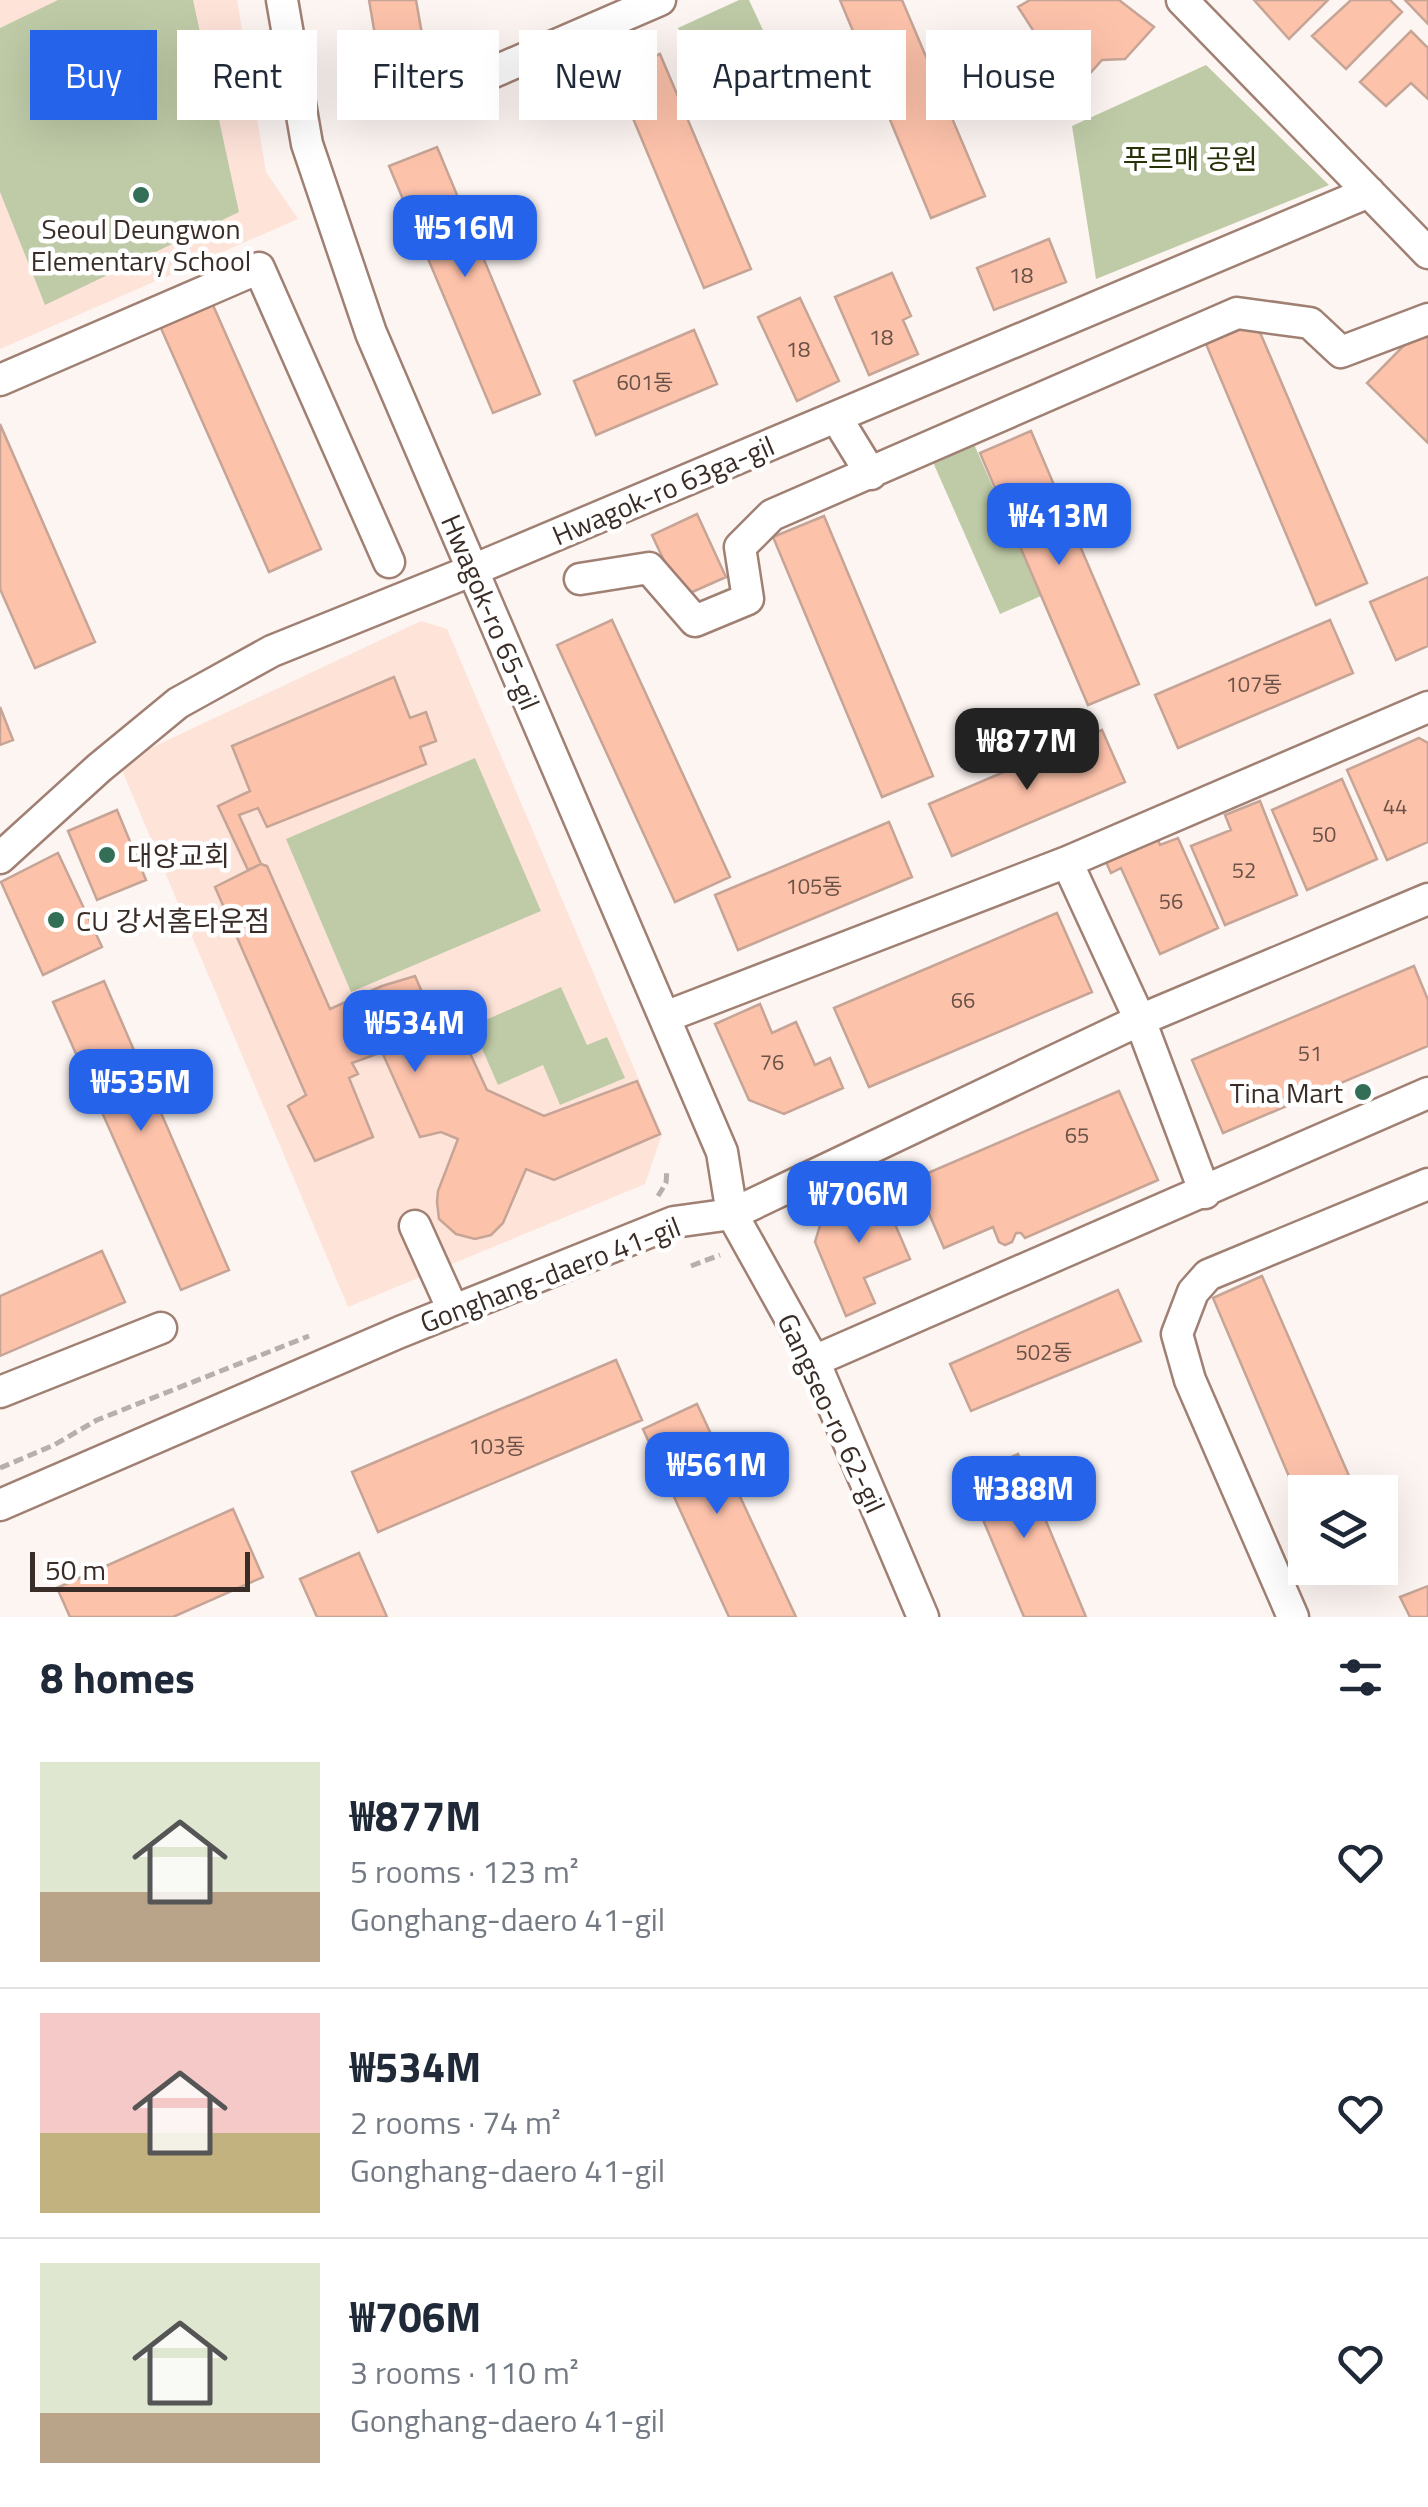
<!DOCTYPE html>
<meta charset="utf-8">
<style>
:root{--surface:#fff;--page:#f2f2f3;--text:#1f2937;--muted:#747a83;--line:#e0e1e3;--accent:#2563eb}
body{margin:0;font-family:"Titillium Web","Noto Sans KR",sans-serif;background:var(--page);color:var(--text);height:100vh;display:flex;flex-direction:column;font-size:38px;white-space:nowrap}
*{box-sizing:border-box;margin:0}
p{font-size:32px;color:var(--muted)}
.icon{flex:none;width:55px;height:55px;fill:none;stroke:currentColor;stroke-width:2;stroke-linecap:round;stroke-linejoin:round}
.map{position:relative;height:1617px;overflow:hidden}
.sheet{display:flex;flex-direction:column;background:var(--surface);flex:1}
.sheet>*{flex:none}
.guide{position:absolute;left:30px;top:30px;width:1370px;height:90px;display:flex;gap:20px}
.buttons{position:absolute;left:1288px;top:1475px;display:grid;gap:20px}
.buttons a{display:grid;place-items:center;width:110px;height:110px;border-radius:0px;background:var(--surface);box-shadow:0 10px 40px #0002;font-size:50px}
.scale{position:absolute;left:30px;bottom:25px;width:220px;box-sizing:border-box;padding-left:10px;border:5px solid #3a2d27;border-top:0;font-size:28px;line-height:35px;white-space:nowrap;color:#3a2d27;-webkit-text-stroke:8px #fff;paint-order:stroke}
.price{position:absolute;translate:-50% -85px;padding:0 22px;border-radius:20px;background:var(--accent);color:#fff;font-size:32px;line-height:65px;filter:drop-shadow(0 2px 5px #0008)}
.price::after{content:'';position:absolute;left:50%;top:60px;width:30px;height:22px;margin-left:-15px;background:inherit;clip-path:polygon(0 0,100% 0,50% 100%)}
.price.active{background:#222;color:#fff}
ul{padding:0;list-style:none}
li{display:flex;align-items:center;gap:30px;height:250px;padding:0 40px}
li+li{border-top:2px solid var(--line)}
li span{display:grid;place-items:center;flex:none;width:280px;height:200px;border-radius:0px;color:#555}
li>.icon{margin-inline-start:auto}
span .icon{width:120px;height:120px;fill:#fffc;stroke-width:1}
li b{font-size:42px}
h2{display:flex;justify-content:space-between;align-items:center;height:120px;padding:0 40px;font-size:42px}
.tag{padding:0 35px;border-radius:0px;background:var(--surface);box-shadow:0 10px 40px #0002;font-size:35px;line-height:90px}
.tag.active{background:var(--accent);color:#fff}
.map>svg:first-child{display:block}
.built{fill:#fee3d9}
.green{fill:#bfcba7}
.building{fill:#fdc2aa;stroke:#c6a496;stroke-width:2.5}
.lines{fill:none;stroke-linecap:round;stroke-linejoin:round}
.minor-casing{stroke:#a08073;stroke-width:35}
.path{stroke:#b8aeaa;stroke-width:5;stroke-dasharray:10 5;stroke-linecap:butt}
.minor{stroke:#fff;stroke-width:30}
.poi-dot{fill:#336e57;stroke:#fff;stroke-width:4}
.labels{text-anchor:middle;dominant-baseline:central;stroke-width:9;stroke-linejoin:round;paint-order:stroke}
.number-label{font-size:22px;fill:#6b5248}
.park-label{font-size:28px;fill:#263107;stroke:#fff}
.poi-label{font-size:28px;fill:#3a2d27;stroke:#fff;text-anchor:start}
.street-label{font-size:28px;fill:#3a2d27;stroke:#fff}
</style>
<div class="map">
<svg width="1428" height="1617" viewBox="0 0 1428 1617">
<rect width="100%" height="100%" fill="#fcf5f2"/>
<path class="built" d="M0,0H237L266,172L298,219L0,349Z
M421,621L447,629L662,1134L645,1184L348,1307L119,763Z"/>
<path class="green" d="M58,0H193L239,212L45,305L0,192V28Z
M739,0H749L783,73L714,106L678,28Z
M1206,65L1329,185L1096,279L1072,126Z
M973,442L1041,596L1000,614L932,460Z
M475,758L541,911L351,992L286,839Z
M561,987L587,1045L607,1037L625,1078L560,1105L543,1065L498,1085L472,1026Z"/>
<path class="building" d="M369,0H416L433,97L387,105Z
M840,0H902L985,196L931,218Z
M1030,0H1119L1154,27L1125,59L1102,60L1068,98L1053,61L1018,7Z
M1254,0H1328L1289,39Z
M1351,0H1390L1402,12L1346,69L1312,36Z
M1405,0H1428V24Z
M1411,31L1428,48V99L1411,83L1386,106L1360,82Z
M660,54L751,269L704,288L614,73Z
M437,147L540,394L493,413L389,166Z
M1049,239L1066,282L994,310L977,268Z
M892,273L911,316L903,320L918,354L869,375L835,297Z
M800,298L839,381L797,401L758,317Z
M212,303L321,549L269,572L160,326Z
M1256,323L1367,583L1316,605L1206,344Z
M1422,327L1428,333V443L1367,383Z
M694,330L717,384L596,435L574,381Z
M0,424L95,642L35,668L0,589Z
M1031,431L1139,684L1088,705L980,453Z
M697,514L726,577L681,597L652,535Z
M824,516L933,776L882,797L773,537Z
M1428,577V646L1396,660L1370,602Z
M612,620L730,877L675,902L557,645Z
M1330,620L1353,673L1178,748L1155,695Z
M394,677L410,718L426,712L436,741L420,747L426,764L267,827L258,808L239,815L261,864L248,870L218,806L250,791L232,746Z
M0,707L13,740L0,745Z
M1102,730L1125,782L952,856L929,804Z
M1419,738L1428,743V842L1387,860L1347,770Z
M1342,779L1377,859L1307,890L1272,810Z
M1260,801L1297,895L1225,925L1191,846L1231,830L1225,815Z
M117,810L146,880L97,900L68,831Z
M889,822L912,877L738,950L715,895Z
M1157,837L1160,845L1178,838L1218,928L1160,954L1121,868L1111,873L1105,860Z
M58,853L102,947L43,975L1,882Z
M261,864L267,866L330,1009L382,986L415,976L431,1013L449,1008L487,1090L544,1116L637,1081L660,1134L554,1180L526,1169L503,1223L491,1235L475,1239L456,1234L439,1219L437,1202L438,1191L458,1139L441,1132L420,1137L382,1052L352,1063L358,1074L349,1078L373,1137L315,1161L288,1106L306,1095L215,887Z
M1057,913L1092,992L869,1087L834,1008Z
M1414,966L1428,1000V1046L1223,1133L1192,1060Z
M104,981L229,1270L181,1290L53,1002Z
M760,1004L772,1033L796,1022L815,1065L830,1058L843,1088L784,1114L749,1100L715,1024Z
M1119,1091L1158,1180L1025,1238L1021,1233H1016L1012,1242L1005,1245L999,1242L993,1227L944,1248L914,1179Z
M879,1187L910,1259L864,1278L875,1303L846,1316L815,1242L825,1209Z
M102,1251L125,1302L0,1356V1296Z
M1262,1276L1356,1492H1305V1514L1213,1298Z
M1118,1290L1141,1341L971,1411L950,1364Z
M616,1360L642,1420L378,1532L352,1472Z
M697,1404L796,1617H729L643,1429Z
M1018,1454L1086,1617H1024L965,1477Z
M233,1509L263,1577L173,1617H70L57,1588Z
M359,1553L387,1617H317L300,1579Z
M1428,1586V1617H1410L1400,1597Z"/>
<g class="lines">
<g class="minor-casing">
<path id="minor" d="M282,0L307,144L371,333L722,1152L732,1214L814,1361L923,1617
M1182,0L1428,253
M482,77L660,0
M0,380L259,268L389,562
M836,417L871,474
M580,579L649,568L695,621L748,599L740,547L772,515L1237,313L1310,323L1341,352L1428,319
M0,858L99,768L178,703L272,651L473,570L1369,192
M1067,862L1428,707
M665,1017L1067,862L1140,1020L1205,1193
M415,1226L453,1310
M814,1361L1428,1093
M0,1392L161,1328
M0,1505L400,1332L674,1222L732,1214L1140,1020L1428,899
M1293,1617L1190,1380L1177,1334L1193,1292L1208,1275L1428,1184"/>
</g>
<path class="path" d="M658,1196L666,1183L667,1169
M691,1266L720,1255
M0,1468L54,1445L97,1420L309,1336"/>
<use href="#minor" class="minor"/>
</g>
<g class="poi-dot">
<circle cx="141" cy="195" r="10"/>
<circle cx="107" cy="855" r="10"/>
<circle cx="56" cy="920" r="10"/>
<circle cx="1363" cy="1092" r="10"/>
</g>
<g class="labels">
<g class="number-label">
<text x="1021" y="275">18</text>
<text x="881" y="337">18</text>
<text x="798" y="349">18</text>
<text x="645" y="382">601동</text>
<text x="1254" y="684">107동</text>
<text x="1395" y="806">44</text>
<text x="1324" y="834">50</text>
<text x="1244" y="870">52</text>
<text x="814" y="886">105동</text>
<text x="1171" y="901">56</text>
<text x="963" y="1000">66</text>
<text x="1310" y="1053">51</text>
<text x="772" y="1062">76</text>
<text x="1077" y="1135">65</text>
<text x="1044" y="1352">502동</text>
<text x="497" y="1446">103동</text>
</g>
<g class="park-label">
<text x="1190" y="158">푸르매 공원</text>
</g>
<g class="poi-label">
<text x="141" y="228" text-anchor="middle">Seoul Deungwon<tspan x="141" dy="32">Elementary School</tspan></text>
<text x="127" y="855">대양교회</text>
<text x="76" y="920">CU 강서홈타운점</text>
<text x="1343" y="1092" text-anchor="end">Tina Mart</text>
</g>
<g class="street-label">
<text transform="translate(663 490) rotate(-23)">Hwagok-ro 63ga-gil</text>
<text transform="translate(491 612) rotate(67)">Hwagok-ro 65-gil</text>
<text transform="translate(550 1274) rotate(-21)">Gonghang-daero 41-gil</text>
<text transform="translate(832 1413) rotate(65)">Gangseo-ro 62-gil</text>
</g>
</g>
</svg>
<div class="buttons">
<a><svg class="icon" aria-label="layers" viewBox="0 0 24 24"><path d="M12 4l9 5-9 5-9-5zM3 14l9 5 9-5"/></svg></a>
</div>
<div class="scale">50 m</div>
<b class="price" style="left:465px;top:280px">₩516M</b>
<b class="price" style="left:1059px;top:568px">₩413M</b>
<b class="price active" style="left:1027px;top:793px">₩877M</b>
<b class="price" style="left:415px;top:1075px">₩534M</b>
<b class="price" style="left:141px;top:1134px">₩535M</b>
<b class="price" style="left:859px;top:1246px">₩706M</b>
<b class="price" style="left:717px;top:1517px">₩561M</b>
<b class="price" style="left:1024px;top:1541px">₩388M</b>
<div class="guide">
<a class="tag active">Buy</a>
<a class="tag">Rent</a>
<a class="tag">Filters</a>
<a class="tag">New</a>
<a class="tag">Apartment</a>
<a class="tag">House</a>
</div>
</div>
<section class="sheet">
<h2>8 homes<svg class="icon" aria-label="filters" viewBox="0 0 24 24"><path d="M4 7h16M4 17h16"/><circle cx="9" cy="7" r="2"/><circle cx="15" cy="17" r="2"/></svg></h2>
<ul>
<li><span style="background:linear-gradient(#dfe7d0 65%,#b9a48a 0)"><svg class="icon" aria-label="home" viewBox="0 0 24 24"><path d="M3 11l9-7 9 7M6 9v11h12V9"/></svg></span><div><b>₩877M</b><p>5 rooms · 123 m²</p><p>Gonghang-daero 41-gil</p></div><svg class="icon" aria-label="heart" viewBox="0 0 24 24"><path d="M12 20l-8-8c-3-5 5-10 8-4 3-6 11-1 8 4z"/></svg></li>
<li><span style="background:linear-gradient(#f6c9c9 60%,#c2b280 0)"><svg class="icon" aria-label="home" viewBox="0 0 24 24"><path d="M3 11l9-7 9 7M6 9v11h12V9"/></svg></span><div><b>₩534M</b><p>2 rooms · 74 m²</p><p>Gonghang-daero 41-gil</p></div><svg class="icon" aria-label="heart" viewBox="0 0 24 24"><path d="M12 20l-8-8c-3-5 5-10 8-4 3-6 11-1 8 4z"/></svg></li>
<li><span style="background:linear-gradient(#dfe7d0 75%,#b9a48a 0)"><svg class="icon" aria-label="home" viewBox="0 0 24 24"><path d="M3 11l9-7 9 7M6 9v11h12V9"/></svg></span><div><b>₩706M</b><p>3 rooms · 110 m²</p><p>Gonghang-daero 41-gil</p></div><svg class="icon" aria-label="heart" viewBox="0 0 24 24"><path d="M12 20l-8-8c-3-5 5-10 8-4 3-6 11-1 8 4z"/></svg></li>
</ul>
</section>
